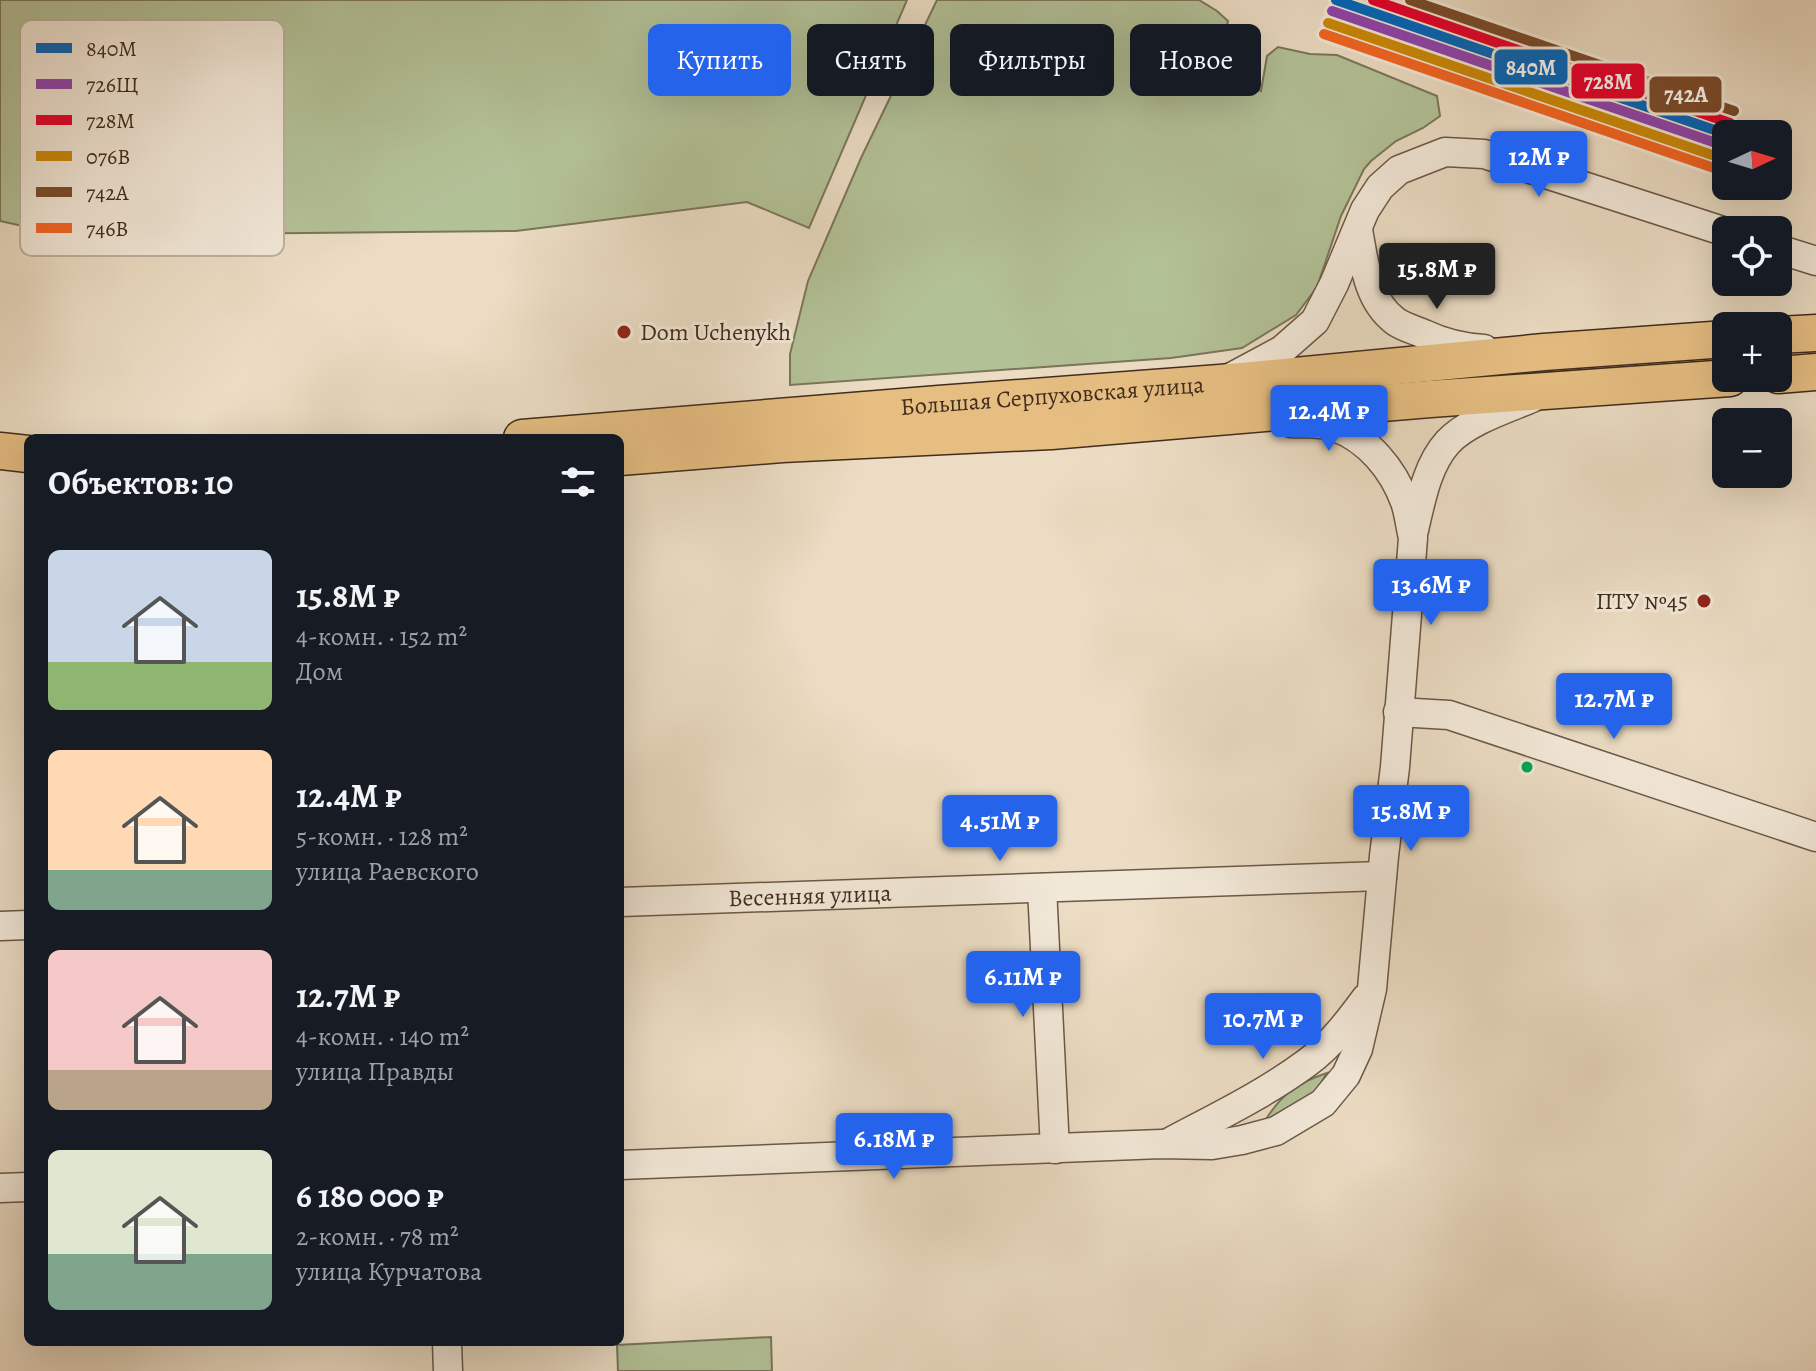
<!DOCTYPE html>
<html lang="ru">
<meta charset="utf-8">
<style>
:root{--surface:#171b24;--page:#242831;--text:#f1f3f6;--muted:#9ea1a6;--accent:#2563eb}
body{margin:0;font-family:Alegreya,serif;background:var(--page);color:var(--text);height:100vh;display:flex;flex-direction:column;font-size:30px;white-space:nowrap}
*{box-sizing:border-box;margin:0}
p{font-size:26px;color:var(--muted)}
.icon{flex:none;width:44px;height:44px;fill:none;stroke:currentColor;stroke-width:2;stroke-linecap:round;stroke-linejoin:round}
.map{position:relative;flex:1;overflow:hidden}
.sheet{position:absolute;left:24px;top:434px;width:600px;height:912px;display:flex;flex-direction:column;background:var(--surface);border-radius:12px;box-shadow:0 8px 32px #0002}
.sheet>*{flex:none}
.guide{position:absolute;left:648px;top:24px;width:760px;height:72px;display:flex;gap:16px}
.needle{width:52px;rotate:86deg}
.fabs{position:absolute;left:1712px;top:120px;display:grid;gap:16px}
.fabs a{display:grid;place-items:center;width:80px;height:80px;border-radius:12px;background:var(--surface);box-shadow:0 8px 32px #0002;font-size:40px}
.price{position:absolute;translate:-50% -68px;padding:0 18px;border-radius:8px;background:var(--accent);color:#fff;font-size:26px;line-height:52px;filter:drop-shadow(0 2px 4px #0008)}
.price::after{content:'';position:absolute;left:50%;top:48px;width:24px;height:18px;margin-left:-12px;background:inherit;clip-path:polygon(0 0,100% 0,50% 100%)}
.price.on{background:#222;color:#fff}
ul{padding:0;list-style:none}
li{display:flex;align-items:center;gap:24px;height:200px;padding:0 24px}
li span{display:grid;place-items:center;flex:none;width:224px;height:160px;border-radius:12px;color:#555}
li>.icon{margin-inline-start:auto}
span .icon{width:96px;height:96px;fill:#fffc;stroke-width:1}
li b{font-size:34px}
h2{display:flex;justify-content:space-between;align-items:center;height:96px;padding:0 24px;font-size:34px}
.pill{padding:0 28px;border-radius:12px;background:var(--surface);box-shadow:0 8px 32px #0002;font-size:28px;line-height:72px}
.pill.on{background:var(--accent);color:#fff}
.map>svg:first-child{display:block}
.green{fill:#b3c197;stroke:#7a765a;stroke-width:2}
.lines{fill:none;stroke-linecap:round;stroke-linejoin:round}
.minor-casing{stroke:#6c5846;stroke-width:31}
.major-casing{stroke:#412c1d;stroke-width:39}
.minor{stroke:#f2e8d8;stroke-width:28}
.major{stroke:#e6be82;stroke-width:36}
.rail-1-casing{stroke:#f2e8d8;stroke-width:16}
.rail-2-casing{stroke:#f2e8d8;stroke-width:16}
.rail-3-casing{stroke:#f2e8d8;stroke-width:16}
.rail-4-casing{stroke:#f2e8d8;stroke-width:16}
.rail-5-casing{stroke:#f2e8d8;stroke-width:16}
.rail-6-casing{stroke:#f2e8d8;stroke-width:16}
.rail-1{stroke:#0065bd;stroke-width:10}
.rail-2{stroke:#8e44ad;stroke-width:10}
.rail-3{stroke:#e4002b;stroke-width:10}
.rail-4{stroke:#ca8807;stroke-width:10}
.rail-5{stroke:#7a4b2a;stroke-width:10}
.rail-6{stroke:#f26522;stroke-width:10}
.poi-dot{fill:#8f2418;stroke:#f2e8d8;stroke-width:3}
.bus-dot{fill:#00a651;stroke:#f2e8d8;stroke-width:3}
.labels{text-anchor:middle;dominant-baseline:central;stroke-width:6;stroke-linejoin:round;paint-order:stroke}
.poi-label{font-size:24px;fill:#412c1d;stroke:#f2e8d8;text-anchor:start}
.street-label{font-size:24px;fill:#412c1d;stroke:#f2e8d8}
.key{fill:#f2e8d8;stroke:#bdb0a0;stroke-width:2}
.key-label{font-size:22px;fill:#412c1d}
.line-badge{stroke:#f2e8d8;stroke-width:3}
.badge-label{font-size:22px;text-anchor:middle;font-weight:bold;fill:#fff}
</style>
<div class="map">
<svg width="1816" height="1371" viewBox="0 0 1816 1371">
<rect width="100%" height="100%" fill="#ebdcc3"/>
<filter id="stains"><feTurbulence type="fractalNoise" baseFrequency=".0025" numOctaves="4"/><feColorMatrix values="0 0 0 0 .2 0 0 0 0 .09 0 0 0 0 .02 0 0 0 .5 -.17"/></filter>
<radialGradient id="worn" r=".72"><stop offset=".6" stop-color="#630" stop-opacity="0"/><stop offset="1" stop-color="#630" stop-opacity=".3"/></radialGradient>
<path class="green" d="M0,0H907L809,228L747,202L516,231L186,234L96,219L86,240L0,221Z
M937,0H1199L1217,11L1228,21L1224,40L1213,71L1261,91L1267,56L1278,47L1310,54L1337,55L1437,96L1440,116L1423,128L1396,141L1371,161L1364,169L1341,216L1317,287L1296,315L1242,348L1171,358L790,385V354L808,281L861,158Z
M1327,1073C1311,1102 1298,1110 1266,1119C1283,1093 1297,1083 1327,1073Z
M771,1337L772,1371H618L617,1345Z"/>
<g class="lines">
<g class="minor-casing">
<g id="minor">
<path d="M1358,230C1364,261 1367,300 1395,321C1403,327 1415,330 1424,334C1443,343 1464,348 1484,349"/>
<path d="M1778,249L1816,261"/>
<path d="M1228,379L1282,350L1315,321L1334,284L1365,210L1380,187L1399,170L1445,152L1484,154L1726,232"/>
<path d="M1414,530C1421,500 1427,465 1448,442C1468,421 1506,409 1532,398"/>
<path d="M1398,712L1449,715L1816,837"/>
<path d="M1042,888L1055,1149"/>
<path id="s1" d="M620,902L1382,876"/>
<path d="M0,926L28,925"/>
<path d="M1170,1142C1217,1117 1265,1094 1308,1062C1331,1045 1349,1021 1366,998"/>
<path d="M620,1165L1161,1144L1212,1145L1242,1140L1276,1131L1323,1103L1346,1075L1358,1049L1372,989L1384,856L1395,767L1413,538C1410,526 1409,513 1405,502C1393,469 1368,439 1335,427C1322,422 1305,424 1291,423"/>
<path d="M0,1188L28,1187"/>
<path d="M447,1342L448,1371"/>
</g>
</g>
<g class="major-casing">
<g id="major">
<path d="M1778,335L1816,333"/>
<path d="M1778,375L1816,372"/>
<path id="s2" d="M522,438L939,404L1220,383L1544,352L1726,339"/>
<path d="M0,451L28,454"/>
<path d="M620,457L782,444L1051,431L1430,399L1730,378"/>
</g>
</g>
<use href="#minor" class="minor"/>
<use href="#major" class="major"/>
<g class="rail-1-casing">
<path id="rail-1" d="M1336,0L1726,134"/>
</g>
<g class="rail-2-casing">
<path id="rail-2" d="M1332,11L1722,145"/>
</g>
<g class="rail-3-casing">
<path id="rail-3" d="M1373,0L1730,123"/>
</g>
<g class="rail-4-casing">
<path id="rail-4" d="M1328,23L1718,157"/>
</g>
<g class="rail-5-casing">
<path id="rail-5" d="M1410,0L1734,111"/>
</g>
<g class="rail-6-casing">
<path id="rail-6" d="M1324,34L1714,168"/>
</g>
<use href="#rail-1" class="rail-1"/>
<use href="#rail-2" class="rail-2"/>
<use href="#rail-3" class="rail-3"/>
<use href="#rail-4" class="rail-4"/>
<use href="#rail-5" class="rail-5"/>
<use href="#rail-6" class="rail-6"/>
</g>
<g class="poi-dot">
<circle cx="624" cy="332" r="8"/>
<circle cx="1704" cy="601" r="8"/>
</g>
<circle class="bus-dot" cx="1527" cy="767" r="7"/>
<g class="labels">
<g class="poi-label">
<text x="640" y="332">Dom Uchenykh</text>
<text x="1688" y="601" text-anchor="end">ПТУ №45</text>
</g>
<g class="street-label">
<text stroke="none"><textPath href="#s2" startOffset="532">Большая Серпуховская улица</textPath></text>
<text stroke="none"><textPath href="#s1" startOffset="190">Весенняя улица</textPath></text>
</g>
</g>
<rect x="20" y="20" width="264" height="236" rx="12" class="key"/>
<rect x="36" y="43" width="36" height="10" fill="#0065bd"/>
<rect x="36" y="79" width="36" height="10" fill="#8e44ad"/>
<rect x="36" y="115" width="36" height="10" fill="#e4002b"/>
<rect x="36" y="151" width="36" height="10" fill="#ca8807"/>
<rect x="36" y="187" width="36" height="10" fill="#7a4b2a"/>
<rect x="36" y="223" width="36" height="10" fill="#f26522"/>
<g class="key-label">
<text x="86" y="56">840М</text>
<text x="86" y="92">726Щ</text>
<text x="86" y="128">728М</text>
<text x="86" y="164">076В</text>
<text x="86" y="200">742А</text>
<text x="86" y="236">746В</text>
</g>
<g class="line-badge">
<rect x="1493" y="48" width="76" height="38" rx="8" fill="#0065bd"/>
<rect x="1570" y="62" width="76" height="38" rx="8" fill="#e4002b"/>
<rect x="1648" y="75" width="75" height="39" rx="8" fill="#7a4b2a"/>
</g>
<g class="badge-label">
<text x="1531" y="75">840М</text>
<text x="1608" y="89">728М</text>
<text x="1686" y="102">742А</text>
</g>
<rect width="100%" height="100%" filter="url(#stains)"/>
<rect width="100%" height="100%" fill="url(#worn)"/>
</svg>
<div class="fabs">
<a><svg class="needle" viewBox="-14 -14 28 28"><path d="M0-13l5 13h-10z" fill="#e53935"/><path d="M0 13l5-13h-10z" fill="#9ea1a6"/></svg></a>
<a><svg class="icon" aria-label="locate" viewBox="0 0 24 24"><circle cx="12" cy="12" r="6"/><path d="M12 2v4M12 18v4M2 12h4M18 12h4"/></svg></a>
<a>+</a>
<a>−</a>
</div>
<b class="price" style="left:1539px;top:199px">12M ₽</b>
<b class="price on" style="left:1437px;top:311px">15.8M ₽</b>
<b class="price" style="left:1329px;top:453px">12.4M ₽</b>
<b class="price" style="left:1431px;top:627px">13.6M ₽</b>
<b class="price" style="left:1614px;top:741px">12.7M ₽</b>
<b class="price" style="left:1411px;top:853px">15.8M ₽</b>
<b class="price" style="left:1000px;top:863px">4.51M ₽</b>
<b class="price" style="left:1023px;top:1019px">6.11M ₽</b>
<b class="price" style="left:1263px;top:1061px">10.7M ₽</b>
<b class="price" style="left:894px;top:1181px">6.18M ₽</b>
<div class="guide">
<a class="pill on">Купить</a>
<a class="pill">Снять</a>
<a class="pill">Фильтры</a>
<a class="pill">Новое</a>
</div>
<section class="sheet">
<h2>Объектов: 10<svg class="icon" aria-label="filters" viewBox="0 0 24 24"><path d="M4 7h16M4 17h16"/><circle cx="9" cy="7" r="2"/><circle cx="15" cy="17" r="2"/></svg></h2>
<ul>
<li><span style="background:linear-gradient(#c9d6e8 70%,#8fb573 0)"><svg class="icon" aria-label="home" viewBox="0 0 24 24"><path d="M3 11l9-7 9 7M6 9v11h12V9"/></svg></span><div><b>15.8M ₽</b><p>4-комн. · 152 m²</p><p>Дом</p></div></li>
<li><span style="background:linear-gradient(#ffd9b3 75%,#7fa58c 0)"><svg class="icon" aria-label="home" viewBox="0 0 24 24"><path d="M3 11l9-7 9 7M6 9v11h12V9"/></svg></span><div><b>12.4M ₽</b><p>5-комн. · 128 m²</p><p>улица Раевского</p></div></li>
<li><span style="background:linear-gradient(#f6c9c9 75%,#b9a48a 0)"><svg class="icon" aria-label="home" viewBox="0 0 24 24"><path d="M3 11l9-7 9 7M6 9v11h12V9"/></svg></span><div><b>12.7M ₽</b><p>4-комн. · 140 m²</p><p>улица Правды</p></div></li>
<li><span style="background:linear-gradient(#dfe7d0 65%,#7fa58c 0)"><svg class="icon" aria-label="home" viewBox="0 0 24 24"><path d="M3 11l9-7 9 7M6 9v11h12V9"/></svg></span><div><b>6 180 000 ₽</b><p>2-комн. · 78 m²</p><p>улица Курчатова</p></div></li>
</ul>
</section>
</div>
